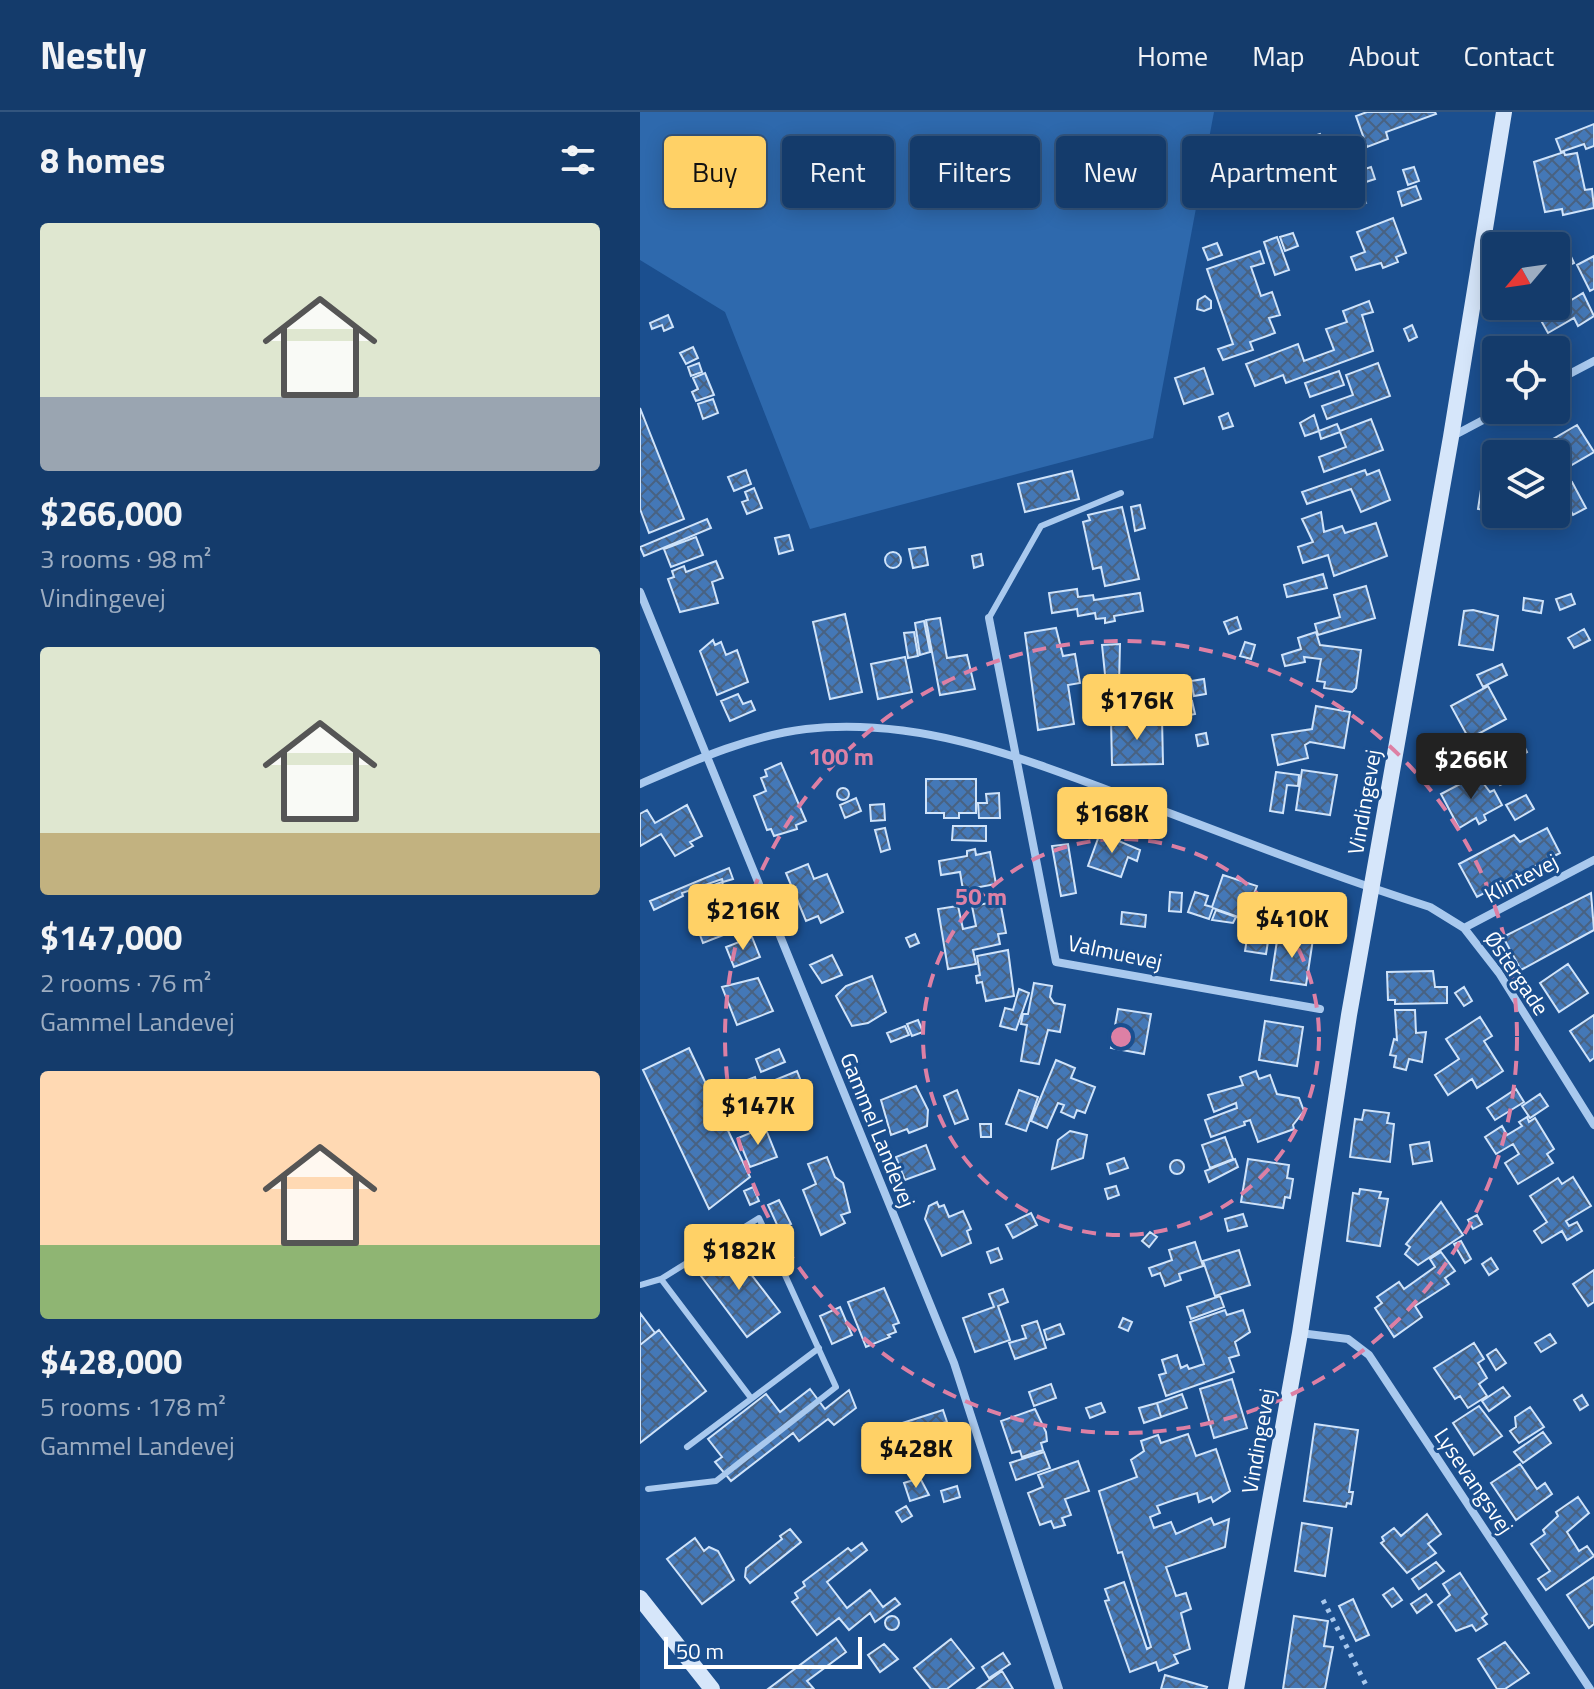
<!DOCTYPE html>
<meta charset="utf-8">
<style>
:root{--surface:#143b6b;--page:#1d4271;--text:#f1f3f6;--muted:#9dadc1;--line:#33557e;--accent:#ffd166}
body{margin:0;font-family:"Titillium Web",sans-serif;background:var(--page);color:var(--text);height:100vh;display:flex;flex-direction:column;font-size:30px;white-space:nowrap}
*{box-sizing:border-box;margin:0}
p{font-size:26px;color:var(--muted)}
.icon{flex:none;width:44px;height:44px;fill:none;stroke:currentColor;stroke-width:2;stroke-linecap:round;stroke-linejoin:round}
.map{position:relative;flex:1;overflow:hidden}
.drawer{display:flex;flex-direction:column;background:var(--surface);width:640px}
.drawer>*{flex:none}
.guide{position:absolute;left:24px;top:24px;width:760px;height:72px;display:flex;gap:16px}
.needle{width:52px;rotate:241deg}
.buttons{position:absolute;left:842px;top:120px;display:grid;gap:16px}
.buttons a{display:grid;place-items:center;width:88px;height:88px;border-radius:8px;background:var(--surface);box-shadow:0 4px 20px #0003,0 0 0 2px var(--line);font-size:40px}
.scale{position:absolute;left:24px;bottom:20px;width:198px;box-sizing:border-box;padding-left:8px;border:4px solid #fff;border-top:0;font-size:22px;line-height:28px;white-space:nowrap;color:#fff;-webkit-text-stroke:6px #1b4f8f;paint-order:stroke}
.price{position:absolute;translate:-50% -68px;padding:0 18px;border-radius:8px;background:var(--accent);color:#111;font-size:26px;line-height:52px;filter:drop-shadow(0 2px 4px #0008)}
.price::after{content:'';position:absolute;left:50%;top:48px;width:24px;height:18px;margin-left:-12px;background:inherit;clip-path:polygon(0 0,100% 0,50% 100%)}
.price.current{background:#222;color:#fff}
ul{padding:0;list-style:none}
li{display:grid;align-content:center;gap:16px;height:424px;padding:0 40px}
li span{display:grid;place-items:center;height:248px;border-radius:8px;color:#555}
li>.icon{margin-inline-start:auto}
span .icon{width:144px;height:144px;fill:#fffc;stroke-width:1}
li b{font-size:34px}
h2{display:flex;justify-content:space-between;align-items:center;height:96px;padding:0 40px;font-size:34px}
.tag{padding:0 28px;border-radius:8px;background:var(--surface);box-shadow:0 4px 20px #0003,0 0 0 2px var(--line);font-size:28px;line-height:72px}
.tag.current{background:var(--accent);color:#111}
header{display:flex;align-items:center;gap:48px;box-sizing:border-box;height:112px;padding:0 40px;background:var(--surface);border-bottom:2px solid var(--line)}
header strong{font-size:38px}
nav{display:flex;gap:44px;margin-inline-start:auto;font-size:28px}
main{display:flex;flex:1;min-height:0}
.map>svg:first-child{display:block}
.green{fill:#2e69ad}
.building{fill:url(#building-cross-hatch);stroke:#cfe3fa;stroke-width:2}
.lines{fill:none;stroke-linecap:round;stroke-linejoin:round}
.path{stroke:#a9c9ee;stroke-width:5;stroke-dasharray:4 6;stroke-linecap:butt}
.lane{stroke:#a9c9ee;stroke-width:6}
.street{stroke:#a9c9ee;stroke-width:8}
.secondary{stroke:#d6e6fa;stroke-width:16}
.ring{fill:none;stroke:#dd80a5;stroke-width:4;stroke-dasharray:14 10}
.labels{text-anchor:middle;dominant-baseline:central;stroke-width:6;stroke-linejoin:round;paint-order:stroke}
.street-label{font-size:22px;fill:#fff;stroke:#1b4f8f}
.centre{fill:#dd80a5;stroke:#1b4f8f;stroke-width:4}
.ring-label{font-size:24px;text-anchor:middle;font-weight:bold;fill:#dd80a5;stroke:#1b4f8f;stroke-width:6;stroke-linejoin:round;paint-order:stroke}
</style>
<header>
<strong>Nestly</strong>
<nav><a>Home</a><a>Map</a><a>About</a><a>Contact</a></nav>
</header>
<main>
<section class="drawer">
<h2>8 homes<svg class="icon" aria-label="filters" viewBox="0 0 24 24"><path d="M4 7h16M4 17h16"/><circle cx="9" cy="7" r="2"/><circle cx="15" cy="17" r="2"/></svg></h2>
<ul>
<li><span style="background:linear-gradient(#dfe7d0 70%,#9aa5b1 0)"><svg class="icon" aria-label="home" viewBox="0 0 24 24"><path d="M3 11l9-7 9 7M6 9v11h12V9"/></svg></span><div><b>$266,000</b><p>3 rooms · 98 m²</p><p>Vindingevej</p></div></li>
<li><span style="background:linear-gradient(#dfe7d0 75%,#c2b280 0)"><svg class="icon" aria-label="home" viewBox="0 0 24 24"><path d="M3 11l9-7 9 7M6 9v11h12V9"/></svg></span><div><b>$147,000</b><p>2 rooms · 76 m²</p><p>Gammel Landevej</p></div></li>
<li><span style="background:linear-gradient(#ffd9b3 70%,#8fb573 0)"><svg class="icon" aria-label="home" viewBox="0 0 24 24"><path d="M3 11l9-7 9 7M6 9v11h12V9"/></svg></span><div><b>$428,000</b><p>5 rooms · 178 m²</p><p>Gammel Landevej</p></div></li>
</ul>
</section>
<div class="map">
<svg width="954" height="1577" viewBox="0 0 954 1577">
<defs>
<pattern id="building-cross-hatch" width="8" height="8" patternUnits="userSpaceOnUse" patternTransform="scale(2)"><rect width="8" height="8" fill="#4478b7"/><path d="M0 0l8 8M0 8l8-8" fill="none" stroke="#486282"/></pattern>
</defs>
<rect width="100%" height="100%" fill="#1b4f8f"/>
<path class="green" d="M0,0H574L513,326L170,417L85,200L0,148Z"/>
<path class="building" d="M727,0H795L796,2L746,20L748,27L727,35L716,4Z
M954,12V34L946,37L944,32L921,40L916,27Z
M680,22L686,38L670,44L675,60L620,79L622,84L592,94L585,73L592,71L585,53Z
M924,40L925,43L937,41L945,78L952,77L954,96L923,103L922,97L905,100L894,50Z
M731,55L735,67L726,70L722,58Z
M774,55L779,69L768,73L763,58Z
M718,65L726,91L715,95L705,69Z
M776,74L781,87L762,94L758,80Z
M753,106L766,141L756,145L758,150L743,156L741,151L716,158L711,145L725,140L717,120Z
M653,121L658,134L645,139L640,125Z
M637,125L649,158L635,163L624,130Z
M577,131L582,143L568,148L563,136Z
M926,134L934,151L925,155L917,138Z
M620,139L624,151L611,155L621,184L632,180L640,203L629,206L635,221L610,230L613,238L583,248L578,237L593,232L567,157Z
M954,144V177L950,179L937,153Z
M918,172L928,190L943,181L954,204L938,214L934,206L908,221L893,194H916Z
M565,184L571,189V196L564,199L557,197L558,188Z
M729,189L733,200L722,203L733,239L646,271L643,263L615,274L606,252L658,232L664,249L694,238L686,217L707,210L703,199Z
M28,203L33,215L24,219L22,213L12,217L10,211Z
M772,213L777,225L769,229L764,217Z
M53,235L58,246L46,252L40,241Z
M59,251L62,260L51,264L48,255Z
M738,251L750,284L687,307L682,294L713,283L706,263Z
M564,256L573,282L544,292L535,266Z
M699,259L704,273L670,285L665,271Z
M65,261L74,283L56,289L52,280L58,277L53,266Z
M73,287L78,301L63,307L58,292Z
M0,296L44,407L9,421L0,397Z
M588,301L593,314L583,317L579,305Z
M674,303L679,319L697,312L700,319L731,307L743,338L684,360L679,345L706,335L700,320L681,327L679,319L665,324L660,311Z
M937,313L954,340L923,358L908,330Z
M106,358L111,372L94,379L88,365Z
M725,358L727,363L739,358L750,388L721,400L711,377L667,392L662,380Z
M432,359L439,387L385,400L378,372Z
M843,365L856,367V400L838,397Z
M932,370L946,396L933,403L919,377Z
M114,376L122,396L107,402L102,390L108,388L105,380Z
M500,393L505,416L495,419L491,395Z
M482,395L499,467L465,474L461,455L453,457L443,410L450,408L448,403Z
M681,400L684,420L702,414L705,421L736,411L747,444L694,464L688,443L663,451L658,435L673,430L662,407Z
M67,407L71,416L4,444L0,435Z
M149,423L153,438L139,442L135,426Z
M56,425L63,443L31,455L24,437Z
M285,435L288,453L273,456L269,437Z
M245 448a8 8 0 1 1 16 0a8 8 0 1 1-16 0Z
M341,442L343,453L334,456L332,444Z
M76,449L83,466L72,470L78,491L40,500L28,467L34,465L32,459L44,454L46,460Z
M683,462L687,476L647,485L644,473Z
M726,474L735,506L678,523L675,512L700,505L694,483Z
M437,477L438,485L453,483L454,488L500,481L503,499L474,504L475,509L465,511V506L456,507L455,501L438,504L437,497L412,501L409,481Z
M931,482L935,492L920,498L916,487Z
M884,486L903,489L901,501L883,498Z
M833,498L858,504L853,538L819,533L824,499Z
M205,502L222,580L190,587L173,510Z
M597,505L601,517L589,522L584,510Z
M300,506L307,546L327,543L335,577L300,583L286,508Z
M284,509L290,540L280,543L275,511Z
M416,516L423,544L435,542L440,571L428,573L434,612L398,618L385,521Z
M944,517L950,528L934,536L928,526Z
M274,520L278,544L268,546L264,521Z
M676,520L680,533L721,538L716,576L712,580L684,576L685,570L677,569L681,547L664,545L665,550L645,554L642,543L661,537L658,526Z
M73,528L75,533L81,530L86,543L97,538L108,570L77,583L60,539Z
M605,530L615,533L611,547L600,544Z
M480,532L479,572H466L462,533Z
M265,545L272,580L238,587L231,552Z
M862,552L867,563L843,575L837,563Z
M564,567L566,582L554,584L551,569Z
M848,574L866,607L829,627L811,594Z
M98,582L103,592L111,589L115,598L90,609L81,589Z
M552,589L555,602L540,605L537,592Z
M676,594L710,600L704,636L670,630L665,633L668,646L638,653L632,623L672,617Z
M522,606L523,652L472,653L471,607Z
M566,621L568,632L558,634L556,623Z
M880,625L887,640L879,645L883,653L865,662L869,669L860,673L843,645Z
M141,651L166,709L156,713L157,717L134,724L131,717L127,718L114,684L126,679L121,666L127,664L125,658Z
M662,658L697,663L690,703L656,698Z
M636,660L659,663L658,674L647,673L643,701L630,699Z
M837,663L850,680L854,678L862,693L844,703L846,708L839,712L836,706L819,716L801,682Z
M286,667H336V701H319V706H304V701H286Z
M197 682a6 6 0 1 1 12 0a6 6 0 1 1-12 0Z
M359,681L360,706H339L338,691H347L346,682Z
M886,683L894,697L875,708L866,693Z
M216,686L221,699L205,706L200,693Z
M244,692L245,708L231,709L230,693Z
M47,693L62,724L50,730L53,734L35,744L21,722L0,734V702L7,698L15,711Z
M313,714H346V729L312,728Z
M245,716L250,737L241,740L235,718Z
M907,716L920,741L837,785L819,752L874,723L880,730Z
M460,721L500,738L497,749L488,745L481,765L448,754Z
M428,732L436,781L421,784L412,734Z
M335,737L336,743L350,740L356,772L323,778L320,760L301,763L299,749L327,744V739Z
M168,752L174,767L187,762L203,800L181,811L178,804L166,809L146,761Z
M89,756L93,767L83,770L82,767L42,781L43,784L14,798L10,789Z
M583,763L617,774L604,807L573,796L569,807L548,800L555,780L568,784L565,793L572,795Z
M82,770L99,817L63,831L50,796L59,793L55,780Z
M530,780L542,781L541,800L529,799Z
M951,781L954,818L881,858L863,825Z
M360,789L366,821L358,822L360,832L333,838L336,852L308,857L298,797L318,794L323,817L336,814L332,794Z
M576,798L596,805L593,811L572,808Z
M482,800L506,803L505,815L481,812Z
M609,814L630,817L626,842L605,839Z
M275,822L279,831L270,835L266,826Z
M638,822L673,827L666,873L631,868Z
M112,825L120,845L94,855L86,835Z
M368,838L374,884L346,889L342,870L337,871L336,864L340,863L337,844Z
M192,843L202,863L182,871L170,853Z
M928,852L948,881L919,900L900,871Z
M793,859L795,875H807V891L755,892V888H748L747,860Z
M232,864L246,900L228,911L212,914L196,884L206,874Z
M118,866L133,899L97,913L82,875Z
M394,871L412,874L410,885L414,891L425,893L420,920L408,918L399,952L381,949L387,913L381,912L383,902H388Z
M824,875L832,889L824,894L815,881Z
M379,877L389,881L376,918L360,914L365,896L373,898Z
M478,897L511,902L504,942L471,936Z
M755,898H775L776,921L786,920L782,950L769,947L766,958L754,955L756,944L750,943L754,927L757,928Z
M954,903V946L950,949L930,919Z
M840,905L852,924L844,929L863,959L837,976L832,967L808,983L795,963L819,947L806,927Z
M278,908L283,920L272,924L267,912Z
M625,909L663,915L657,954L619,948Z
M265,914L269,923L251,930L247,921Z
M49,936L110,1065L69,1097L3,958Z
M139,937L145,950L121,960L116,947Z
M416,948L435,956L431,966L455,975L445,1001L437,998L434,1006L421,1000L424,993L418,991L407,1016L391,1009Z
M157,959L171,995L150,1003L153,1011L142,1015L139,1008L134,1010L126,981L95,993L100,1005L87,1010L75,980L115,965L118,975Z
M616,959L619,967L630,963L637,982L659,986L664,999L653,1013L654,1017L618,1030L610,1008L604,1010L605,1013L571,1025L565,1008L597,996L596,991L574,1000L568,983L603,973L600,965Z
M276,974L288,998L287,1014L269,1021L267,1017L251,1023L241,988Z
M876,977L884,990L855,1008L847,996Z
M317,978L328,1007L315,1012L304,984Z
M379,978L398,985L386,1019L366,1012Z
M900,982L908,994L890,1006L882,994Z
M724,998L749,1001L747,1011L754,1012L750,1050L710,1045L715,1007L722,1008Z
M887,1005L889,1010L895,1006L914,1037L907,1042L913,1051L878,1072L865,1051L879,1042L873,1032L856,1042L845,1025L862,1014L867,1023L882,1014L879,1010Z
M340,1012H351V1025H341Z
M125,1015L137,1045L110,1055L98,1026Z
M430,1019L447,1023L443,1046L412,1057L418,1028Z
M585,1025L593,1047L570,1056L562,1033Z
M789,1030L792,1049L773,1052L770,1033Z
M286,1033L295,1057L265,1068L256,1045Z
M187,1045L195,1065L203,1071L210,1100L201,1103L205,1111L181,1123L163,1078L176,1072L168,1052Z
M484,1046L488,1056L470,1062L467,1052Z
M595,1047L598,1055L569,1070L565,1059Z
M608,1047L649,1053L647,1066L653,1067L650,1086L645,1085L643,1096L601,1090Z
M530 1055a7 7 0 1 1 14 0a7 7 0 1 1-14 0Z
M933,1065L951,1094L926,1109L929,1114L937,1110L942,1119L927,1128L922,1119L902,1131L894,1119L907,1110L890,1084L918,1066L922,1072Z
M476,1074L479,1083L468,1087L465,1077Z
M113,1075L119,1089L110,1093L104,1079Z
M720,1077L741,1080L739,1086L748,1087L740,1134L707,1129L713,1081L719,1082Z
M139,1088L151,1112L139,1117L128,1093Z
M297,1090L299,1095L304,1093L309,1105L323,1099L331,1117L327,1119L331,1131L302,1144L285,1107L289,1094Z
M801,1090L823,1123L778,1153L765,1142L770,1135L766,1132Z
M391,1101L397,1113L373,1126L366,1113Z
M603,1102L607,1114L588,1119L585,1107Z
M837,1103L842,1112L833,1117L828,1108Z
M510,1120L517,1125L509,1135L502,1129Z
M821,1129L831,1147L825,1151L814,1132Z
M555,1130L563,1154L539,1162L541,1168L525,1174L520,1161L512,1164L509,1156L532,1148L529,1138Z
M91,1136L140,1200L107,1225L58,1160Z
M358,1136L362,1147L351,1151L347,1140Z
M599,1138L610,1173L575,1184L563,1149Z
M801,1140L815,1159L805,1166L809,1172L775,1194L782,1205L754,1225L735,1196L742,1191L737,1185L759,1170L764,1177L795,1155L790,1147Z
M851,1146L858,1157L849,1163L842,1152Z
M954,1158V1190L948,1194L933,1172Z
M244,1176L259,1211L253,1213L256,1220L248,1223L250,1225L226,1235L208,1190Z
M363,1177L368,1190L358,1194L370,1228L335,1240L323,1206L354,1195L349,1182Z
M580,1184L584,1195L551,1207L547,1195Z
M200,1195L212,1223L192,1232L180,1204Z
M585,1198L587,1203L603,1198L610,1220L595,1230L599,1243L589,1246L594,1260L526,1284L519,1263L526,1261L522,1248L537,1243L541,1256L547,1253L549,1257L564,1252L550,1210Z
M0,1201L15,1221L0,1233Z
M483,1206L492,1210L488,1219L479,1215Z
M397,1209L406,1236L375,1247L369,1231L386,1226L382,1214Z
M420,1212L424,1222L407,1228L404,1218Z
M19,1218L66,1279L0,1331V1233Z
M910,1222L916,1231L901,1240L895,1231Z
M834,1231L844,1247L838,1251L847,1266L839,1272L847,1284L828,1296L820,1284L815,1287L794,1256Z
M856,1237L866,1251L856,1258L847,1243Z
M592,1267L607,1316L574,1326L560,1277Z
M411,1272L416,1286L394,1294L389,1280Z
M863,1275L870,1284L849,1299L842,1289Z
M170,1277L185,1297L209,1278L216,1296L194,1313L188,1307L159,1329L153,1321L91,1369L75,1350L82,1345L68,1327L126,1282L140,1300Z
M542,1282L547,1296L521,1305L517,1291Z
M942,1283L948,1293L940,1298L934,1288Z
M461,1291L465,1300L450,1306L446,1296Z
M517,1291L521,1305L504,1311L499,1296Z
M839,1294L862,1324L834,1343L813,1311Z
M890,1295L904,1315L879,1331L870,1319L876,1315L875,1305Z
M395,1297L406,1320L407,1329L401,1331L403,1338L382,1345L380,1339L372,1341L361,1309Z
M303,1298L307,1310L296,1313L305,1341L264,1355L250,1315Z
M675,1312L718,1318L709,1380H713L711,1392L707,1391L706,1395L664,1389Z
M903,1320L911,1331L883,1351L874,1340Z
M548,1322L556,1344L576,1337L590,1379L573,1390L571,1385L559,1390L557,1381L534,1388L517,1394L520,1401L510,1405L514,1416L531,1410L536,1422L571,1406L574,1413L589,1407L585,1435L526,1455L536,1484L546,1481L551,1497L541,1501L550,1537L534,1543L538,1551L519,1559L516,1550L490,1560L465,1489L469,1488L465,1477L484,1470L507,1537L511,1535L482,1440L478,1441L459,1379L497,1365L491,1348L504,1339L501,1329L518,1323L521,1331Z
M404,1340L410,1356L376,1368L370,1351Z
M438,1349L449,1379L425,1387L431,1403L422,1406L425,1413L414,1416L411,1409L400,1413L388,1381L403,1375L398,1363Z
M880,1352L897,1377L905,1371L912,1382L876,1408L851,1371Z
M280,1366L289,1383L270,1389L264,1371Z
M317,1374L320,1385L304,1390L301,1379Z
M938,1385L949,1401L927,1420L939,1439L947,1434L954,1444L906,1478L898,1467L910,1459L891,1432L905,1422L903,1418L918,1404L916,1400Z
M266,1394L272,1404L262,1410L256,1400Z
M787,1402L801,1422L788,1432L796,1441L767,1461L741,1431L744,1429L742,1425L754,1416L761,1424Z
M662,1411L692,1416L685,1464L655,1459Z
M150,1417L161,1430L110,1471L105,1465L106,1456L142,1427L140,1424Z
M55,1426L64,1439L69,1435L78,1439L94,1468L62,1492L27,1447Z
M222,1431L227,1438L187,1470L207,1496L230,1478L243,1495L255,1486L260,1492L235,1510L230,1501L209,1518L199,1506L177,1523L152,1490L158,1486L155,1481L165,1474L163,1470L208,1436L211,1439Z
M796,1450L804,1459L779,1477L772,1467Z
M820,1461L847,1502L842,1506L847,1512L836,1519L832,1513L816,1519L798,1493L810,1483L803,1472Z
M954,1465V1512L949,1516L927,1483Z
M753,1476L762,1488L752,1495L743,1483Z
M786,1482L792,1490L777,1501L771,1492Z
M713,1487L729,1523L716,1529L699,1494Z
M245 1511a7 7 0 1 1 14 0a7 7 0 1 1-14 0Z
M654,1504L688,1509L684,1534L693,1535L685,1577H643Z
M196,1526L206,1540L167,1569L174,1577H128Z
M311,1527L334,1556L307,1577H291L274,1556Z
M865,1530L889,1561L865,1577H857L838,1547Z
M244,1532L258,1547L240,1560L228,1543Z
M363,1541L370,1552L349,1566L342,1555Z
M362,1559L373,1577H337Z
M525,1563L567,1575L566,1577H521Z"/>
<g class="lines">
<path class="path" d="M683,1488L728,1577"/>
<path class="lane" d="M349,506L401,414L481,381
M0,1173L21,1167L111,1286
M47,1335L179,1236
M8,1377L76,1369L196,1275L119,1106L21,1167"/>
<path class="street" d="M916,269L954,249
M811,325L862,298
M0,480L314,1251L419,1577
M349,506L416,850L680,897
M0,672C53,649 108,624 166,617C284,604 392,650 500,690C596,726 692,764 790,795L824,816L859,861L954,1013
M824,816L954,748
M660,1221L708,1227L729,1243L950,1577"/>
<path class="secondary" d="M0,1486L72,1577
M596,1577L660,1221L709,903L811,325L864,0"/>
</g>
<g class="ring">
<circle cx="481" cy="925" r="198"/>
<circle cx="481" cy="925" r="396"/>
</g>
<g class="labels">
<g class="street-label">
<text transform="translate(724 690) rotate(-80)">Vindingevej</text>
<text transform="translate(881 766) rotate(-28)">Klintevej</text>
<text transform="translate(475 840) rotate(12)">Valmuevej</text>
<text transform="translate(877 861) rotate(56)">Østergade</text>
<text transform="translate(238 1018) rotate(68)">Gammel Landevej</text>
<text transform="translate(618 1329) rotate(-80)">Vindingevej</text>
<text transform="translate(834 1369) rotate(56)">Lysevangsvej</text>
</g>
</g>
<circle cx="481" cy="925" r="12" class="centre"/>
<g class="ring-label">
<text x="201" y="653">100 m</text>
<text x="341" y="793">50 m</text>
</g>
</svg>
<div class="buttons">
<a><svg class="needle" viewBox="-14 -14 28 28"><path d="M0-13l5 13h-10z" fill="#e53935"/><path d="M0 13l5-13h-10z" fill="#9dadc1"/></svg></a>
<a><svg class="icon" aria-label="locate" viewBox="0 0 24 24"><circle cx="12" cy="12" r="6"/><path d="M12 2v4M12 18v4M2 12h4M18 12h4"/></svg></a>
<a><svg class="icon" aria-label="layers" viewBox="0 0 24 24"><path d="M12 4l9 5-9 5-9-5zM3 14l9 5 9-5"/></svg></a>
</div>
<div class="scale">50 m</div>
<b class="price" style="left:497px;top:630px">$176K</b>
<b class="price current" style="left:831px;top:689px">$266K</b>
<b class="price" style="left:472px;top:743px">$168K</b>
<b class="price" style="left:103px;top:840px">$216K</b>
<b class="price" style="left:652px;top:848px">$410K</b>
<b class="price" style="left:118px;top:1035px">$147K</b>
<b class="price" style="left:99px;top:1180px">$182K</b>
<b class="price" style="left:276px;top:1378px">$428K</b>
<div class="guide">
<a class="tag current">Buy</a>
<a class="tag">Rent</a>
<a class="tag">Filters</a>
<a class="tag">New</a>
<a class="tag">Apartment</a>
</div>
</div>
</main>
